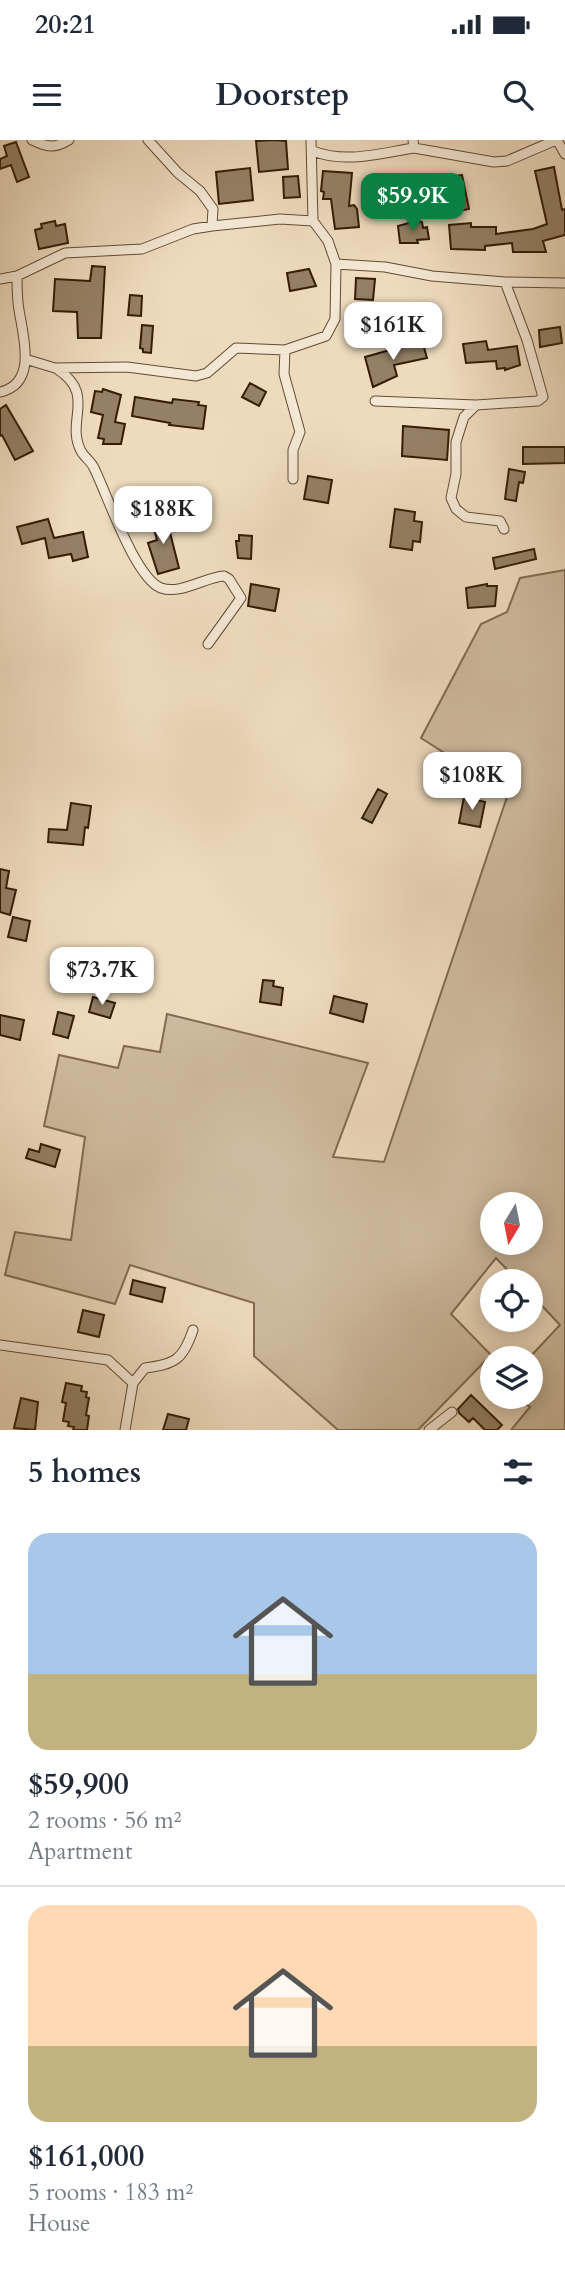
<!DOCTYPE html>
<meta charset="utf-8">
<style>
:root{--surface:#fff;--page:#f2f2f3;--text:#1f2937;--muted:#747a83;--line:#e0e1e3;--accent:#0b8043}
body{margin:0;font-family:Cardo,serif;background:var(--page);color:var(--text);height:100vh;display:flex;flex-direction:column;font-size:26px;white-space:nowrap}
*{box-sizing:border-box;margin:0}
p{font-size:23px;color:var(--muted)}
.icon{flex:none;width:38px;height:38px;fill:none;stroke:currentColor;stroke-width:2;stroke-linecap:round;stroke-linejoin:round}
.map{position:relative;height:1290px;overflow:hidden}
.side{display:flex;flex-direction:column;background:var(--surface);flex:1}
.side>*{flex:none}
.needle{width:46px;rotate:190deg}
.controls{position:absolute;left:480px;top:1052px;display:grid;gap:14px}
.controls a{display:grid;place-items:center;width:63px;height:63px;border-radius:50%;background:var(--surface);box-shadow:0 4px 18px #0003;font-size:35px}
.price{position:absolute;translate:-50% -60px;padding:0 16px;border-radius:14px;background:#fff;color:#222;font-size:23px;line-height:46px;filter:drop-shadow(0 2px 4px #0008)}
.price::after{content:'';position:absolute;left:50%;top:42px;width:21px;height:16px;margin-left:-10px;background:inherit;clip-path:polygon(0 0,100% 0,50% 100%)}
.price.on{background:var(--accent);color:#fff}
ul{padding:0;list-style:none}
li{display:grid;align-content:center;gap:14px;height:371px;padding:0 28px}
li+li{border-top:2px solid var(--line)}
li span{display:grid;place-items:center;height:217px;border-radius:21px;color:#555}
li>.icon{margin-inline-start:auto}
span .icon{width:126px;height:126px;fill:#fffc;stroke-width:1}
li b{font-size:30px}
h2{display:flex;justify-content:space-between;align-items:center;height:84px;padding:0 28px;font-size:30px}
.status{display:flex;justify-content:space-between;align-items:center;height:49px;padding:0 35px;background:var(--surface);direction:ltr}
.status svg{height:19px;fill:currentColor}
header{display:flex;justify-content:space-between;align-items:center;height:91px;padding:0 28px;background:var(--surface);font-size:32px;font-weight:600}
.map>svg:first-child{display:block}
.green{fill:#cebb9f;stroke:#806c52;stroke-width:2;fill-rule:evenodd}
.building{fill:#948065;stroke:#331d05;stroke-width:2}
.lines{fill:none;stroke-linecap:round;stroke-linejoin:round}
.minor-casing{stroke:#624c33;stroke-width:11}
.minor{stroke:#f4e8d5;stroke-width:9}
</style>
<div class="status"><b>20:21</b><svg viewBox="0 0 49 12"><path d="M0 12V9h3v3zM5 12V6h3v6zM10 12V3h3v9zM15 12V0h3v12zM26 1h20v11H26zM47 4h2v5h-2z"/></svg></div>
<header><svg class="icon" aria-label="menu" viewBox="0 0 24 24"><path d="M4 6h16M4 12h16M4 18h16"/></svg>Doorstep<svg class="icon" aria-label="search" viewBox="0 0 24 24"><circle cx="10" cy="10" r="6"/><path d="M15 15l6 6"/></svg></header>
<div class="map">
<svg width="565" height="1290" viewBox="0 0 565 1290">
<rect width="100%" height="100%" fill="#eedbbe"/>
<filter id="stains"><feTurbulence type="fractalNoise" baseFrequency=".00286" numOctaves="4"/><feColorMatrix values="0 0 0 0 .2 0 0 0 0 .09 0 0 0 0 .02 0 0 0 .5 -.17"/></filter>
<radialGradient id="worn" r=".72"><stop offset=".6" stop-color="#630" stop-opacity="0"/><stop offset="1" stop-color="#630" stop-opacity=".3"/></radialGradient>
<path class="green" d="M565,430V1290H511L530,1267L515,1257L530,1256L529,1218L560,1185L530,1153V1141H518L496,1118L451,1174L491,1215L418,1290H338L254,1216V1163L130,1125L115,1164L5,1135L15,1092L71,1100L85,997L44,986L59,915L118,928L124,906L160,912L167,874L368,923L333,1017L384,1022L508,654L421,598L481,484L507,472L520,438ZM492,1064H530V1102H492Z"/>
<path class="building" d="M274,0L286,1L288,29L259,32L256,1Z
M16,2L29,37L17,42L11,25L0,29V19L7,16L4,6Z
M554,27L562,70L565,69V95L543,101L546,112H513L512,103L485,106V110L451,109L449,85L471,83V87H496V94L533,89L547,84L535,31Z
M250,28L253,60L219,64L216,32Z
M323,31L352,33L349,66L354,65L357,69L359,87L335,89L331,59H323L324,52L321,51Z
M462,35L469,69L453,72L444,38Z
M298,36L300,57L284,58L283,37Z
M422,36V58L393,59L392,37Z
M55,81L56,86L65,84L68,103L39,109L35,90L42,88L41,84Z
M416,81L422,82L423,88L427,87L429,99L417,100L418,103H400L398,86Z
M92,126L105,127L101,198H78L77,172L53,171L55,139L90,141Z
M309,129L316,146L290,151L287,133Z
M356,138L375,139L373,160L355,159Z
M130,155L142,156L141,176L128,175Z
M413,165L426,167L425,171L430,172L427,190L402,188L405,175L411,176Z
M142,185L153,186L151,213L143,212V209L140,208Z
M560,187L562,203L540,207L539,190Z
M422,201L427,218L394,225L397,236L373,247L365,217Z
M486,201L488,210L517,206L520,225L505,230V228L497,229L496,221L466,223L463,204Z
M250,243L266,252L259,266L242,257Z
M103,249L121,255L115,282L125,284L121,304H103L104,299L98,298L103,275L91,272L95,251L102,252Z
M135,257L172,263L173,259L199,262L198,265L206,266L203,289L169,285L170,283L132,276Z
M6,265L33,311L15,320L2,295L0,296V269Z
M403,286L449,290L447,320L402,316Z
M523,307H565V323L523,324Z
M509,329L525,332L523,343L519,342L516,361L505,359Z
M308,336L332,340L328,363L304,359Z
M395,369L415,372L414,381L422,382L420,402L413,401L412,410L390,407Z
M165,373L179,428L158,434L148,403L157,400L151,377Z
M48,379L54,398L83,392L88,417L73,421L71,414L49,418L45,398L22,404L17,387Z
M239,395L252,396L251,419L238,418L236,401H239Z
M534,409L536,419L495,429L493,418Z
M251,444L279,449L275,471L248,466Z
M487,444V446H497L495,466L468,468L466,448Z
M378,649L387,654L372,683L362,678Z
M464,657L485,662L480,687L459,683Z
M71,663L91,666L88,688L85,687L83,705L48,702L49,689L67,690Z
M0,729L9,731L6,748L16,750L10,775L0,772Z
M13,777L30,781L26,801L8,797Z
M263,840L274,841L273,846L283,848L281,865L260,862Z
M334,856L367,864L363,882L330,873Z
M93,857L115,863L110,878L89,872Z
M58,872L74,876L68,898L53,894Z
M0,875L24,880L20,900L0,895Z
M41,1004L60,1010L55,1027L26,1018L29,1009L39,1012Z
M133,1140L165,1148L162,1162L130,1154Z
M83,1170L104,1175L99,1197L78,1192Z
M66,1243L82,1246L81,1251L87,1252L86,1257L89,1258L86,1275L89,1276L87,1290H73L74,1287L68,1286L69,1282L63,1281L66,1263L62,1262Z
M471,1255L502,1285L497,1290H485L473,1278L469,1282L459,1273L458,1269Z
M21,1258L38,1262L35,1290L14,1288Z
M168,1274L189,1279L186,1290H163Z"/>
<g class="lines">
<g class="minor-casing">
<path id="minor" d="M32,0C47,7 54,9 69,0
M148,0L178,33L200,51L213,69L212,86
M557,0L565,14
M414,8L494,22L507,21L556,0
M313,11C345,24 381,13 414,8L413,0
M336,124L385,127L432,136L505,142L565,143
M0,139L17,136L65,113L142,109L193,89L212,86L280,79L313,81
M285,210L284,234L300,292L293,310V339
M25,219L55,228L127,227L196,236L207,233L236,208L285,210L326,196L335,179L336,124L328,101L313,81L311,0
M57,229C97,255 65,280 81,311C84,317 91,321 94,328C107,354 135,438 161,448C181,455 205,437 224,436L229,439L241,458L208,504
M0,252C38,244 23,196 19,170C17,159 17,147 17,136
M375,261L476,265L538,261L543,257L527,200L505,142
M476,265L464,277L456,302V334L451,358L456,369L466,377L500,381L504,389
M0,1205L108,1220L133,1243
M125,1290L133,1243L145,1228C175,1224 183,1220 193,1190
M429,1290L452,1272"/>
</g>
<use href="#minor" class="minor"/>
</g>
<rect width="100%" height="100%" filter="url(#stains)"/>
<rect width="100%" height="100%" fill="url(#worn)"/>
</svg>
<div class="controls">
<a><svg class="needle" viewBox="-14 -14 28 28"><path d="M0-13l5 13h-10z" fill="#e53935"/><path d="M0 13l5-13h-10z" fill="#747a83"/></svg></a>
<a><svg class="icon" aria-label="locate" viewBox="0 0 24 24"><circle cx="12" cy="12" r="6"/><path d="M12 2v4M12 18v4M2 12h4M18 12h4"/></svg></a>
<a><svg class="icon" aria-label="layers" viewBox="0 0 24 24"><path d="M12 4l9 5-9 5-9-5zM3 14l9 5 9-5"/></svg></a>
</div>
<b class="price on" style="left:413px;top:93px">$59.9K</b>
<b class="price" style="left:393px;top:222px">$161K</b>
<b class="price" style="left:163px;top:406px">$188K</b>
<b class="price" style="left:472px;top:672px">$108K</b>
<b class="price" style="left:102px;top:867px">$73.7K</b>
</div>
<section class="side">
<h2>5 homes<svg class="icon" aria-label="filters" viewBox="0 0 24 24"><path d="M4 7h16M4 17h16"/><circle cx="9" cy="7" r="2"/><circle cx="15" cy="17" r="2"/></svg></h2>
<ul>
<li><span style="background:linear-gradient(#a9c7e8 65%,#c2b280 0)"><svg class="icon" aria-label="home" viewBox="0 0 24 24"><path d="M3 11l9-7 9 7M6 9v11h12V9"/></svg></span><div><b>$59,900</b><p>2 rooms · 56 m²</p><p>Apartment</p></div></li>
<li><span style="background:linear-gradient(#ffd9b3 65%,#c2b280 0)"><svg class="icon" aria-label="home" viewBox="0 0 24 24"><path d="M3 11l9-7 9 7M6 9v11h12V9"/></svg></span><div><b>$161,000</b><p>5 rooms · 183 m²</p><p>House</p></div></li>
</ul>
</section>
